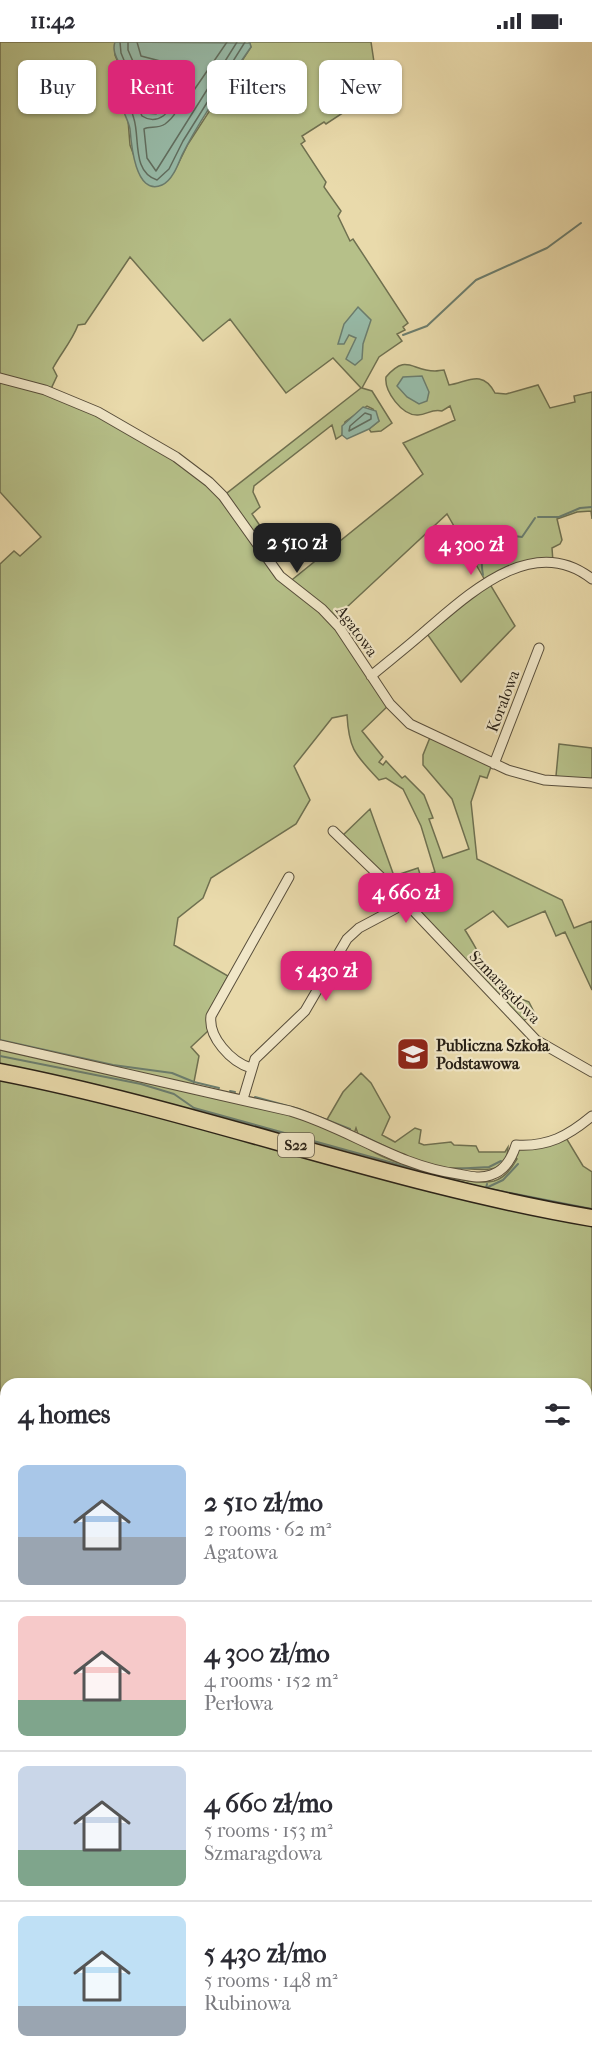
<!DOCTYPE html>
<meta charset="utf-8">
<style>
:root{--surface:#fff;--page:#f7f7f7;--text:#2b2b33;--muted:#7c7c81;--line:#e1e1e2;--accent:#db2777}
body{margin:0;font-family:"IM FELL French Canon",serif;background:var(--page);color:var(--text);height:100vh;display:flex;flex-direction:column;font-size:22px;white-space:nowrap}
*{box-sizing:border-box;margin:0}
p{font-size:20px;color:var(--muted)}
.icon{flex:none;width:33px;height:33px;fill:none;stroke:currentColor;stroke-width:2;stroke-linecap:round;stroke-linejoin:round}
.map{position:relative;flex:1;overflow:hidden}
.panel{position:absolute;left:0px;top:1336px;width:592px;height:686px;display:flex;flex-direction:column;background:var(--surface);border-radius:18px 18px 0 0;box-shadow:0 2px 4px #0004}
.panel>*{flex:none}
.guide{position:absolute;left:18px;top:18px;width:556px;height:54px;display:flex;gap:12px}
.price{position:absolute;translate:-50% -51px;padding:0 14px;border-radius:12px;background:var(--accent);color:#fff;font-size:20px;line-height:39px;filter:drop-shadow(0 2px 3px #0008)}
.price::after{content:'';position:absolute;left:50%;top:36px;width:18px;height:14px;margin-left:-9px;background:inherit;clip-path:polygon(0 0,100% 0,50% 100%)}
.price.active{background:#222;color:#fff}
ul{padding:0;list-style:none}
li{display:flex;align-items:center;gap:18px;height:150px;padding:0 18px}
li+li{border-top:2px solid var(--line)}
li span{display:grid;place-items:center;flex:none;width:168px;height:120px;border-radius:9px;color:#555}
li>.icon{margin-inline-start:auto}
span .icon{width:72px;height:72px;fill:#fffc;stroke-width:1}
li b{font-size:26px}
h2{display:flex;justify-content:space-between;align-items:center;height:72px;padding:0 18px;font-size:26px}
.chip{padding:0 21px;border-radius:9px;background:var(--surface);box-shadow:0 2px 4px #0004;font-size:21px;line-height:54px}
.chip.active{background:var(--accent);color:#fff}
.status{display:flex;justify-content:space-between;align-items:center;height:42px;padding:0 30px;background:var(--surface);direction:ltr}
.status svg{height:16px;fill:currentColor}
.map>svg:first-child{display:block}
.green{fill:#b6c089;stroke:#6f7050;stroke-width:1.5;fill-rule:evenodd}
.water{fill:#97bba9;stroke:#6b7d6e;stroke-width:1.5;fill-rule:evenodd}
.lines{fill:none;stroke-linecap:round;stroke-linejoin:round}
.shore{stroke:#606e60;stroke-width:1.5}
.stream{stroke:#6b7d6e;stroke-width:2}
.street-casing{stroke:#584e3b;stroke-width:11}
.highway-casing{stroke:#282016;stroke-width:19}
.street{stroke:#f1e7c8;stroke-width:9}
.highway{stroke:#e9daab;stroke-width:16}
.labels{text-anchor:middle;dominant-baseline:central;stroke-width:4.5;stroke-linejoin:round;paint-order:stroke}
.shield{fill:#f1e7c8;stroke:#645c4b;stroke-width:1.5}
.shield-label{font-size:15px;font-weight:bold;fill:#282016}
.street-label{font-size:16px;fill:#282016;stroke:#f1e7c8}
.poi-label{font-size:16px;font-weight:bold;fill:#282016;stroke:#f1e7c8;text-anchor:start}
</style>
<div class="status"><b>11:42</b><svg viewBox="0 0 49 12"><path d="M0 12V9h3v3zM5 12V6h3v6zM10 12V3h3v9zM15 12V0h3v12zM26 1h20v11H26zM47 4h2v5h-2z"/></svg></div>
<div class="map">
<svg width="592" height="2021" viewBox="0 0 592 2021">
<rect width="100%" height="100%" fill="#e9daab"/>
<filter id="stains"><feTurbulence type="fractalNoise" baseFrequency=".00333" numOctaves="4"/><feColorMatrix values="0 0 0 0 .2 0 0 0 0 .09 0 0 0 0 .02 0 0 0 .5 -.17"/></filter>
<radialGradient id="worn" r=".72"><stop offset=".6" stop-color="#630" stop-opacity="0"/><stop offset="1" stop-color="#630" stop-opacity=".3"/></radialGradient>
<path class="green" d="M0,0H115V13L125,37L120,53L128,78L130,103L142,135L174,130L188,102L251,5L249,0H371L377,40L370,53L326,82L324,80L302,94L305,99L301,102L326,140L324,145L341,169L338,174L350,199L353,197L408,281L403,285L405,288L397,292L402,299L379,315L362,346L372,349L392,381L381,389L371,390L369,387L379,379L373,367L367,364L345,380L342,393L336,397L332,383L254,444L253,450L260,465L252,472L273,503L262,511L288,541L423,432L403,401L455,378L450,364L442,369C432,366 427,373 418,373C402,374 384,349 386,335C407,311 411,329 435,329C438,329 441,328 444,328L449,343C466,341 482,326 495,351L506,352L538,343L550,366L575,360L574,354L592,350V477L591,469L577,470L557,477L562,498L560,502L552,506L553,520H543L488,539L515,584L461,640L425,589L486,540L447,472L333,578L390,662L362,689L383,715L379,720L383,723L386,719L402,736L405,734L424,753L433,776L429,777L443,816L469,807L452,757L423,723V713L431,693L492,722L487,736L480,734L471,760L477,817L562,858L574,886L592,879V948L565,890L556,894L545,869L508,885L493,869L465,888C483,916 495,949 529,960L534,970L520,982L340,796L370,767L394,834L418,826L421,835L435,830L421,784L403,747L386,736L379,738C356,713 349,709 347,673L332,676L294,724L310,758L296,782L211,836L203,856L178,876L174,903L228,934L208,971V989L191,1005L199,1014L193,1045L325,1081L343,1050L361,1031L371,1041L390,1075L382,1093L395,1100L415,1086L421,1088L419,1101L424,1103L451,1100L454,1103L476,1104L479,1110H505L508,1105C507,1138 472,1125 452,1126C442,1126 433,1126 424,1123C402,1117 380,1104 359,1095L356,1086L353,1095C359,1100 365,1105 372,1109C391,1122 472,1145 494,1139C504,1136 512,1126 517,1117L513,1114L516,1103L565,1094L583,1124L592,1130V1168L471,1144L0,1024V522L14,509L20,514L41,495L0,450ZM130,215L203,299L230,277L286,351L333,316L361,346L223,454L176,415L50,349L57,334L53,326C61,311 72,299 78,283L85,282Z
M144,37L155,40L167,55L165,64L157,72L147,71L138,44Z
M559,702L592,706V741L556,734Z
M0,1038C64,1051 128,1064 191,1081C324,1118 455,1162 592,1181V1720L587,1725L586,1342H6V2016H507L500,2021H0Z"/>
<path class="water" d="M115,0L250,1L251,5C227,40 201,75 182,113C178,123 172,139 162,143C135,155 131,100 130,87C128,76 118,63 121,52C123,43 127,39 123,30C120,20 111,11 115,0ZM144,37L155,40L167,55L165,64L156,72L147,71L138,44Z
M358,265L371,278L363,302L362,317L355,323L346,317L356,296L349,293L344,302H338L344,282Z
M422,334L429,350L427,359L419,362L407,355L397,344L403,335Z
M363,365L376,369L379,379L369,387L347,397L342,393V384Z"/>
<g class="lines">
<path class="shore" d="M120,0L121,11L131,35C153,33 160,26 173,54C174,70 157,84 142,74L132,51L127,54C128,63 132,69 134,77C140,97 132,130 157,138L169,127L183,99L245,0
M128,0V8L135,24C144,25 154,23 162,28C185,42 185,67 165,82C158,87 150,84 144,87L147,116L156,129L237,0
M137,0L141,14L168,21L192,51L227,0
M365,371L371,373V377L349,389L350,384Z"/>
<path class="stream" d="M403,293L427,284L476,238L547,206L581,181
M538,475H559L580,466L592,465
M483,533C478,505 488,509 506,493L522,495L535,476
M0,998L113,1023L172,1031L194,1040L219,1046
M0,1014L141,1042L174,1052L194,1066L476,1144
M230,1049L235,1050
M255,1055L299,1067L350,1087
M361,1093L390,1107
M452,1127L489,1125L501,1119
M487,1142L486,1146L503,1138L518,1122
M490,1147L592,1167
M586,1699L592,1698
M586,1905L592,1911
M140,2021L143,2016"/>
<g class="street-casing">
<path id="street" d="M0,336L45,348L98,370L176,415L209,440L223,454L280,534L322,567L339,585L390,662L410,682L508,728L544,738L592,741
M371,634C389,619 407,605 424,590C469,552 533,490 592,537
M494,722L539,606
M333,789L389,843L536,998L592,1030
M0,1003L290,1069C348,1086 397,1124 458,1132C469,1134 480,1137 491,1133C504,1129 512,1116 516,1103C548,1105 568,1094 592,1074
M251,1026C231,1020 208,995 211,974L289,835
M243,1057L255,1017L305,969L347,897L359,886L406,861"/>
</g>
<g class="highway-casing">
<path id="highway" d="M0,1030C200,1069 391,1142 592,1176"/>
</g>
<use href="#street" class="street"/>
<use href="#highway" class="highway"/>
</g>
<defs>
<g id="school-square" transform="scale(1.725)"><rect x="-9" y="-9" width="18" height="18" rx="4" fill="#8f2418" stroke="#f1e7c8"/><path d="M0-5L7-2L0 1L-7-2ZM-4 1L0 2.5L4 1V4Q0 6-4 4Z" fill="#fff"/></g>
</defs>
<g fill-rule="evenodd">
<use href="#school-square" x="413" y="1012"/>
</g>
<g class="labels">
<rect class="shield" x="278" y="1091" width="36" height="24" rx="4.5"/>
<g class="shield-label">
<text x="296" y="1103">S22</text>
</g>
<g class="street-label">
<text transform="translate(357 589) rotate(54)">Agatowa</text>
<text transform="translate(503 659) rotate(-69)">Koralowa</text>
<text transform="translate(505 945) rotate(46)">Szmaragdowa</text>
</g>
<g class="poi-label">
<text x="436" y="1003">Publiczna Szkoła<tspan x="436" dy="18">Podstawowa</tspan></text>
</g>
</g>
<rect width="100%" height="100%" filter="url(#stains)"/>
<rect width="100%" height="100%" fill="url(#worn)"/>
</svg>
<b class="price active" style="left:297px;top:532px">2 510 zł</b>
<b class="price" style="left:471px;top:534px">4 300 zł</b>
<b class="price" style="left:406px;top:882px">4 660 zł</b>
<b class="price" style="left:326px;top:960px">5 430 zł</b>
<div class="guide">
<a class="chip">Buy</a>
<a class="chip active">Rent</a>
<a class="chip">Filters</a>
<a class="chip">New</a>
</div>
<section class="panel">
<h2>4 homes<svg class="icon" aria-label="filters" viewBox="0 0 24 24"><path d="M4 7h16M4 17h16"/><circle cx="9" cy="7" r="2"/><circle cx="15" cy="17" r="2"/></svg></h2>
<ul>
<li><span style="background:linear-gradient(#a9c7e8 60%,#9aa5b1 0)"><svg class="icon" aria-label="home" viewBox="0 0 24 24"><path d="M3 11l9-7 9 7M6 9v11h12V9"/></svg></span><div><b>2 510 zł/mo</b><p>2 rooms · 62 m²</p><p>Agatowa</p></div></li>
<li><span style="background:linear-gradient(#f6c9c9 70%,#7fa58c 0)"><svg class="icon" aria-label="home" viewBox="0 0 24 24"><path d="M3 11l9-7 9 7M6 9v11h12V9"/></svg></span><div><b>4 300 zł/mo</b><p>4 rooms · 152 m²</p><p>Perłowa</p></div></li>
<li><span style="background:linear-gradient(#c9d6e8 70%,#7fa58c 0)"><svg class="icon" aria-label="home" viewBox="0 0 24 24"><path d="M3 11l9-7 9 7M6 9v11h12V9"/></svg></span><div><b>4 660 zł/mo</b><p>5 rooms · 153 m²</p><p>Szmaragdowa</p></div></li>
<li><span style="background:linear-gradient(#bfe0f5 75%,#9aa5b1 0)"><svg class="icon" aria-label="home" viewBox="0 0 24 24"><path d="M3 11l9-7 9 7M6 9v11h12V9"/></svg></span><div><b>5 430 zł/mo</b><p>5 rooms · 148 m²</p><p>Rubinowa</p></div></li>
</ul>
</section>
</div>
